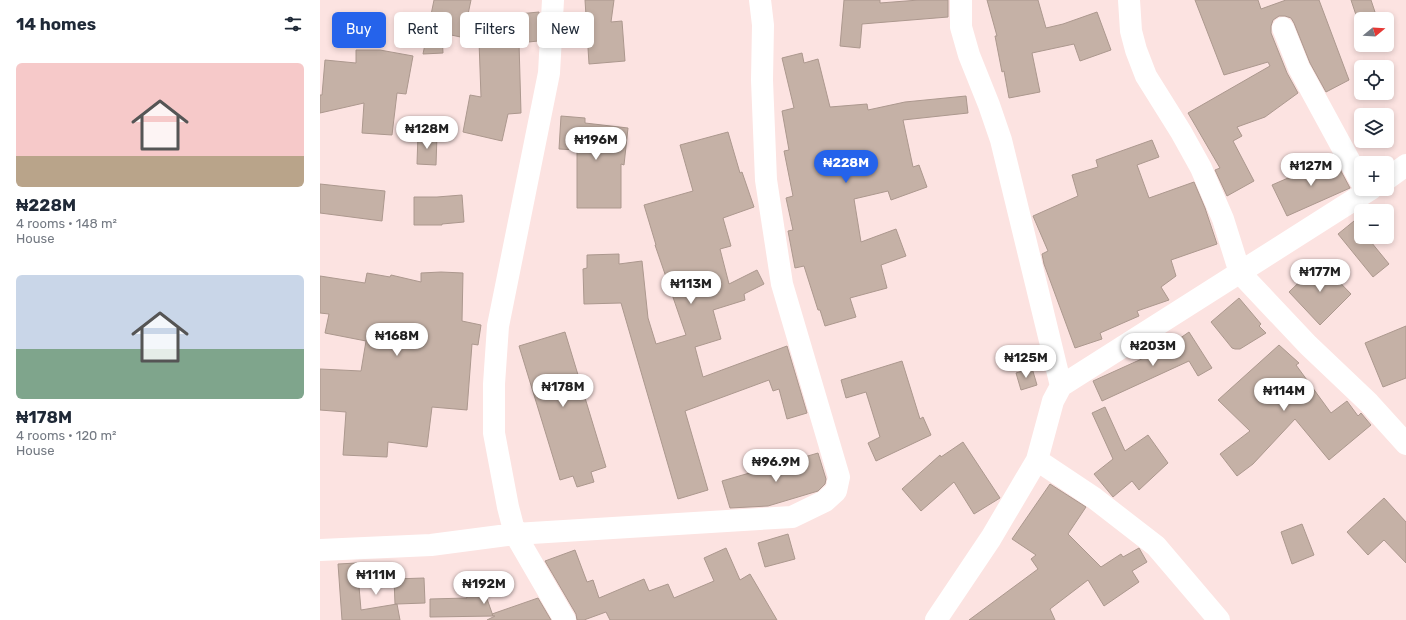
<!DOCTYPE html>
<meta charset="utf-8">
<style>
:root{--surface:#fff;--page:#f2f2f3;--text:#1f2937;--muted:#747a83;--accent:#2563eb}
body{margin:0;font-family:Rubik,sans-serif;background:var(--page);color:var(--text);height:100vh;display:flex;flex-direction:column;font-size:15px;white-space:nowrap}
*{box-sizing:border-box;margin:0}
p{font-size:13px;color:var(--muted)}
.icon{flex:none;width:22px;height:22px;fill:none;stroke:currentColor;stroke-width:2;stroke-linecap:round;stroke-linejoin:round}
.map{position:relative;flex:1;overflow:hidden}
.sheet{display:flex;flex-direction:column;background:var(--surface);width:320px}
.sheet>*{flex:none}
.top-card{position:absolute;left:12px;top:12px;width:380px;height:36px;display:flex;gap:8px}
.needle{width:26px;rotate:72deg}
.fabs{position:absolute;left:1034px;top:12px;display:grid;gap:8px}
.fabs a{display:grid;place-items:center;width:40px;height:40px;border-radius:6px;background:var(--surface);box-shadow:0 2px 6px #0003;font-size:20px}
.price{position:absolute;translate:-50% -34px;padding:0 9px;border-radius:14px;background:#fff;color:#222;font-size:13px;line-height:26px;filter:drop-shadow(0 1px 2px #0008)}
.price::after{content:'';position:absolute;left:50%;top:24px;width:12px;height:9px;margin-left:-6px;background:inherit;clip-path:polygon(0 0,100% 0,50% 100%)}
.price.selected{background:var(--accent);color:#fff}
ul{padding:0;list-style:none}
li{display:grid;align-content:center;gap:8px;height:212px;padding:0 16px}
li span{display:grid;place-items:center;height:124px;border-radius:6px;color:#555}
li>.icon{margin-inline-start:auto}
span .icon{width:72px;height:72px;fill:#fffc;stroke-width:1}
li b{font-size:17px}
h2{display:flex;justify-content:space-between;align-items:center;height:48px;padding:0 16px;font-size:17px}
.pill{padding:0 14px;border-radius:6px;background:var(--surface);box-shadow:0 2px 6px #0003;font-size:14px;line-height:36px}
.pill.selected{background:var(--accent);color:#fff}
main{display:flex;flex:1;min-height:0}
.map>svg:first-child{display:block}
.building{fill:#c5b1a6;stroke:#ac988e}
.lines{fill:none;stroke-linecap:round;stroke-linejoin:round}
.minor{stroke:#fff;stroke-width:22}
</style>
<main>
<section class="sheet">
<h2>14 homes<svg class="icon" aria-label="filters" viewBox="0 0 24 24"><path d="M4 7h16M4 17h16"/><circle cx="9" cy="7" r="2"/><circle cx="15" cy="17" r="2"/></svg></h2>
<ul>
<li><span style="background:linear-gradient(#f6c9c9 75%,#b9a48a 0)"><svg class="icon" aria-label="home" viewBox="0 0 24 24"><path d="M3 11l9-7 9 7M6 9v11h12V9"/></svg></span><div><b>₦228M</b><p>4 rooms · 148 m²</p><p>House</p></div></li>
<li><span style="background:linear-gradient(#c9d6e8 60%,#7fa58c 0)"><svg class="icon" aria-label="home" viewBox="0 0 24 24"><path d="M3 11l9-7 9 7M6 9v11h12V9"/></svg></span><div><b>₦178M</b><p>4 rooms · 120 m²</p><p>House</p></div></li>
</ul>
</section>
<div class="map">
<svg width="1086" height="620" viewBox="0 0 1086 620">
<rect width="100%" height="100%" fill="#fce3e1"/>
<path class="building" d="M114,0H151L147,19L219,12L218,41L199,43L201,113L188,114L182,141L143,132L150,95L161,97L159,41L122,33L123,53L103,54Z
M265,0H294L291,22L302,21L305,61L269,64Z
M524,0H560V3L599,0H628V17L542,24L540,48L520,46Z
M667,0H718L726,28L743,24L777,12L791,50L760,61L754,44L712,53L720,92L689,98L684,71L682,72L675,36H677Z
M875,0H938L941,9L966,0H999L1029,80L1006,92L990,63L974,23L971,18L965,16H959L953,20L951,26V33L967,73L978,93L945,117L917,127L922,136L913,141L934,181L907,196L895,170L900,168L868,113L950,66L948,62L904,75Z
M1031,0H1051L1055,12L1037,18Z
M36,50H60L93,56L86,94L77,93L72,135L42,133L44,103L0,113V95H2L5,60L36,63Z
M482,53L484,63L498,59L510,107L547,104L548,110L585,102L646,96L648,113L583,120L593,167L599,165L607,187L571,200L568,191L534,199L541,242L576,229L586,256L561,265L567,288L530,298L536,317L505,326L500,310H498L484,266L475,268L468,231L473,230L466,198L473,196L464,151L469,150L462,111L474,108L462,58Z
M241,116L265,118V123L308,128L304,165L301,164V208H257V150L239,149Z
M408,132L420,173L422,172L434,207L403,218L411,246L400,249L409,284L437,270L444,284L424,294L425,300L393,310L401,339L375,347L383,377L467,346L487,413L467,419L459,389L453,391L449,380L365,411L388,490L358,499L301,303L264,304L263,269L267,268V255L299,254V264L322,261L328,318L336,344L366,335L335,245H336L324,205L373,191L360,145Z
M98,134L117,135L116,165L97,164Z
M832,140L839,157L817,165L829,198L874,182L885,208L897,244L851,260L856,276L841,287L849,300L817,311L819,316L780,333L782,339L755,348L724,264L722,254L728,251L713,216L758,196L752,175L778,167L776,160Z
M1014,158L1030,188L967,216L952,185Z
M0,184L65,191L62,221L0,213Z
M142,195L144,222L122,224V225H94V197H117Z
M1034,221L1041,230V237H1047L1069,264L1053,277L1018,234Z
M1000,262L1031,294L1000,325L969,292Z
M121,272L143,273L142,321L161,325L158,345L152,344L147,410L112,407L107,447L68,442L67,457L23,455L26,412L0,410V369L41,371L46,341L5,333L9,314L0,313V276L45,283L47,273L70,277L71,275L101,282V273Z
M919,298L941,324L939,326L946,333L920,349H915L912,348L891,322Z
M1086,326V378L1063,387L1045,343Z
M245,332L286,467L271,472L274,482L257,487L253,476L240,480L199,346Z
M869,332L892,368L878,376L869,361L782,401L773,381L857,343L856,341Z
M959,345L979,363L976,365L1011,413L1027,401L1038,416L1041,413L1051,425L1009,460L975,419L933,464L917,476L900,454L930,431L898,400Z
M582,361L600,419L603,417L611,435L556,461L548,443L560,437L546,392L526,398L521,380Z
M712,368L717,385L701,390L696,373Z
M785,407L805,451L828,435L848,463L819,490L812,481L793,497L774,474L793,459L772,413Z
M643,442L680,498L654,514L634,482L601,511L582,489L620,455L621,457Z
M498,453L506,479L505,484L498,491L448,506L410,508L402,481Z
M730,484L766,507L748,534L781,567L801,554L803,557L819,548L827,562L812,571L819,582L784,606L768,580L730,609L735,620H649L718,569L711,559L716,555L692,539Z
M1064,498L1086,522V563L1064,540L1048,555L1027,532Z
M982,524L994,555L972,564L961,532Z
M468,534L475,559L445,567L438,543Z
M406,548L420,580L430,574L457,620H290L286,612L264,620H257L256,614L225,561L255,550L267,582L273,580L279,598L324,579L329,591L348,584L354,598L394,581L384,558Z
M37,563L41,610L77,604H75L74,579L104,578L105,603L77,604L80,620H22L18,564Z
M158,573L173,616L172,614L218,598L231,620H167L175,616L110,617V599L147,598L141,579Z"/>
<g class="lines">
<path class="minor" d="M233,0L229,73L178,326L174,384V433L188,507L195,534L245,620
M641,0V27L649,55L669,105L681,140L741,386
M809,0L811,31L816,50L826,76L861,132L881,168L903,219L920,273L988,345L1049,403L1086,444
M963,28L979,68L1041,182
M1067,179L1086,165
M717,460L774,498L836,546L899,620
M0,550L111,545L195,534L472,517L505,501L516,491L519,477L462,284L446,180L442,80L443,25L440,0
M616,620L671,538L717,460L733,401L741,386L1051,189"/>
</g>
</svg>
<div class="fabs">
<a><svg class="needle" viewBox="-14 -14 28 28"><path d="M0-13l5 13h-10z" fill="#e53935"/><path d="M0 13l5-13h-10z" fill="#747a83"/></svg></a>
<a><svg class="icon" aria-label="locate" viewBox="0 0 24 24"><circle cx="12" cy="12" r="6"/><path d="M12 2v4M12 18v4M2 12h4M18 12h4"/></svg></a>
<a><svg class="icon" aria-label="layers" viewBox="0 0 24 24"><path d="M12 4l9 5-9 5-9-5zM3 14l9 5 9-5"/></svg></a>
<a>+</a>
<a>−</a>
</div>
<b class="price" style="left:107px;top:150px">₦128M</b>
<b class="price" style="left:276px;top:161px">₦196M</b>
<b class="price selected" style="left:526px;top:184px">₦228M</b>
<b class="price" style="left:991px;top:187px">₦127M</b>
<b class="price" style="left:1000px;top:293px">₦177M</b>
<b class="price" style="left:371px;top:305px">₦113M</b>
<b class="price" style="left:77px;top:357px">₦168M</b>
<b class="price" style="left:833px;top:367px">₦203M</b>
<b class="price" style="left:706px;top:379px">₦125M</b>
<b class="price" style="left:243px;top:408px">₦178M</b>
<b class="price" style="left:964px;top:412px">₦114M</b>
<b class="price" style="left:456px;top:483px">₦96.9M</b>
<b class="price" style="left:56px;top:596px">₦111M</b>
<b class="price" style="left:164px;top:605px">₦192M</b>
<div class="top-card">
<a class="pill selected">Buy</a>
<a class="pill">Rent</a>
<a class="pill">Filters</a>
<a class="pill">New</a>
</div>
</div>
</main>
